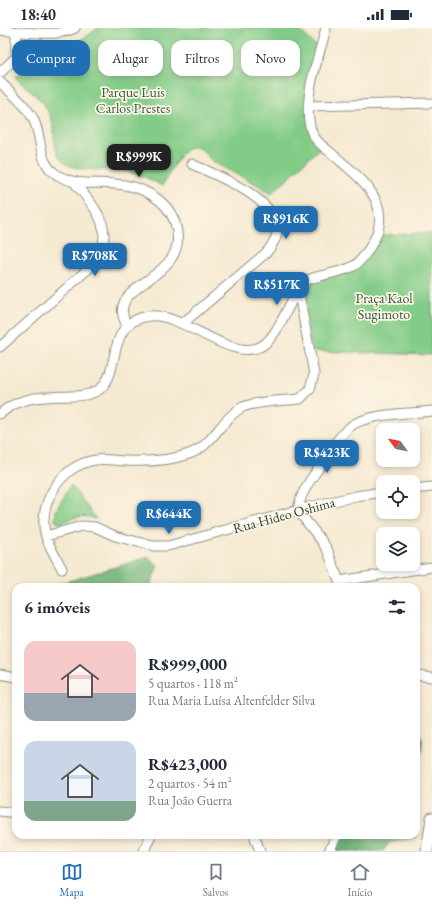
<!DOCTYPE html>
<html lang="pt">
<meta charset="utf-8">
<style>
:root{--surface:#fff;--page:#f2f2f3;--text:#1f2937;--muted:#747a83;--line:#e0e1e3;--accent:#1f6fb2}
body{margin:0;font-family:"EB Garamond",serif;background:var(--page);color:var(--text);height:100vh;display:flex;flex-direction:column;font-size:15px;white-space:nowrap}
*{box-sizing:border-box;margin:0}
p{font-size:13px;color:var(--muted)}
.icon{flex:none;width:22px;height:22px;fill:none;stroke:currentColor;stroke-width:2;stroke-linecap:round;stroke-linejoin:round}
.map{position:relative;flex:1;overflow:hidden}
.side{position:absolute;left:12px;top:555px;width:408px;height:256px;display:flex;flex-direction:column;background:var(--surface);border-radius:12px;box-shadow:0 2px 6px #0003}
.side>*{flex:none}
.top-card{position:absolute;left:12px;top:12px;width:408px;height:36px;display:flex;gap:8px}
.needle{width:26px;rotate:303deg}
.tools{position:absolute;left:376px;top:395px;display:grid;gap:8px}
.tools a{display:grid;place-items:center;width:44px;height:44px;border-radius:8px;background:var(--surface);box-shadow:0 2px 6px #0003;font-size:20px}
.price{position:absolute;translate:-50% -34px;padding:0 9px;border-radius:8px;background:var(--accent);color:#fff;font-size:13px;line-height:26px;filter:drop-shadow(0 1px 2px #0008)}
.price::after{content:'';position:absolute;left:50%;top:24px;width:12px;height:9px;margin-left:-6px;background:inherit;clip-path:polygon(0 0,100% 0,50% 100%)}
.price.active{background:#222;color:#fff}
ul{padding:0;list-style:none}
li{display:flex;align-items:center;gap:12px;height:100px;padding:0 12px}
li span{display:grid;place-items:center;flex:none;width:112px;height:80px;border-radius:12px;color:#555}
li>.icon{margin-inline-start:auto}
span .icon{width:48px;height:48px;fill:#fffc;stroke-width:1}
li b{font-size:17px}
h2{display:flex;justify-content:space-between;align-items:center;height:48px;padding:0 12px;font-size:17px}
.tag{padding:0 14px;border-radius:12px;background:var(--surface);box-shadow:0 2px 6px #0003;font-size:14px;line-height:36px}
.tag.active{background:var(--accent);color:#fff}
.status{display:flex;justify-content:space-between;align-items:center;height:28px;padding:0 20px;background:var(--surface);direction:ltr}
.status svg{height:11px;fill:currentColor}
.menu{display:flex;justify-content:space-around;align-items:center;height:56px;border-top:1px solid var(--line);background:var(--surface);font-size:11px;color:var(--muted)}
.menu a{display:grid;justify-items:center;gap:2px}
.menu .active{color:var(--accent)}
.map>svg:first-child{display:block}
.green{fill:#83cc88;stroke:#51845e}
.forest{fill:#6ab074;stroke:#447654}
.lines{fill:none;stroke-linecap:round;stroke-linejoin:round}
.minor-casing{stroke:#8a9382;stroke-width:11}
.tertiary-casing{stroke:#8a9382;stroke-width:13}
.minor{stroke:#fff;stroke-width:9}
.tertiary{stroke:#fff;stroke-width:11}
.labels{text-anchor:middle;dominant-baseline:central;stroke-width:3.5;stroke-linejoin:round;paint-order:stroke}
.park-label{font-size:14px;fill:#335a45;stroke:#fcf5e5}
.street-label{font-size:14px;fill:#1f3d34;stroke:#fcf5e5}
</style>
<div class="status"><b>18:40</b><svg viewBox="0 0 49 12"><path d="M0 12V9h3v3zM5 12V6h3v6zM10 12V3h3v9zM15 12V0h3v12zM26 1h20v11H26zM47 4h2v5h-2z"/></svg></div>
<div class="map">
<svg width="432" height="823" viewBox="0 0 432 823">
<rect width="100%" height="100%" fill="#fcf5e5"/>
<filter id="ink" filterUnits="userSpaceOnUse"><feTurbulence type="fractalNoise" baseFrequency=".025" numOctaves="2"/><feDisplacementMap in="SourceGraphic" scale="8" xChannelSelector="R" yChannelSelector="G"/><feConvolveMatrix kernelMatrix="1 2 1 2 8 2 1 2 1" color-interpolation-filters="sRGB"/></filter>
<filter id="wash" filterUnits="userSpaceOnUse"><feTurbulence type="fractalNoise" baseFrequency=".012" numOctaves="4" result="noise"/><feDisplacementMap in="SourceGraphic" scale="16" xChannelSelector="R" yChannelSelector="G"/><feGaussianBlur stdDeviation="0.9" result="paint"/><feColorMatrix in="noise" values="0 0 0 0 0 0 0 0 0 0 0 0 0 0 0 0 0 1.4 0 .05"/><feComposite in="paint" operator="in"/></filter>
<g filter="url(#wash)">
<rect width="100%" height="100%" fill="#f6e9d1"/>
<path class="green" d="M97,0H298L321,23L312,57L310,99L322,118L271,166C254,152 231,146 213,133C205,128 202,116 191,119C180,122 168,148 162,158C151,151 138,146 125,143C108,140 79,145 65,135C50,125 57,102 50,87C42,71 28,61 15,49C25,40 34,31 31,17C55,21 79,18 97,0Z
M432,205V327L312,323L300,262L311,254L358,239L380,207Z
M71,457L96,491C84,486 71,489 61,496L55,493L56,482Z"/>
<path class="forest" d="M148,529L158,538L150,559H49Z
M416,708L422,709V723L416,735Z
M342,807H415V810L389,815L383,823H337Z"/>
</g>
<g filter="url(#ink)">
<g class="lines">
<g class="minor-casing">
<path id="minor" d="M0,2L18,4
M0,45L16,29V10L18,4C37,4 57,9 75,0
M0,54C10,64 23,74 31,87C45,108 34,136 61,149C78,158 97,154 115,156C139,157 167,170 175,195C194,254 101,253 127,297
M308,78L432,75
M182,296L266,225C270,220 274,215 276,209C286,173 217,148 192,136
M0,319L96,234C116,200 95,180 74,154
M0,386C21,367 45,369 71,368C80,368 90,367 97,363C124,347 102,295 149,288C184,283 237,342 267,314C283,298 289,272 303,254C318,246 337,246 352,239C362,234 370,220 375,210C393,171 356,147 330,124C321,117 312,110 310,98C303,67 319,30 326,0
M413,461L432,459
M46,508L82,498L95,499L115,508L153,518H168L309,479L356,468L383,464
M62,541C57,531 50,520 46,509C36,476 62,436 96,432C105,430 116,433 126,433C147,434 169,433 189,426C213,418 220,392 241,380C254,373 284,373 300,371L310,361L314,346L298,261
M339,553L432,539
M341,559L328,523L321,512L298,483C300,465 310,452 321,437C330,424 338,408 351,398C368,385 410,386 432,383
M0,646L16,649
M416,647L432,649
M0,783L16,785
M254,807L260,823
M144,823L151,807
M329,823L337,807"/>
</g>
<g class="tertiary-casing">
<path id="tertiary" d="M427,823L432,790"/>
</g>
<use href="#minor" class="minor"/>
<use href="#tertiary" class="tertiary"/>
</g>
</g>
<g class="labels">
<g class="park-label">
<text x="133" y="64">Parque Luis<tspan x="133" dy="16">Carlos Prestes</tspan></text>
<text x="384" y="270">Praça Kaol<tspan x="384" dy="16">Sugimoto</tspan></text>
</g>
<g class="street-label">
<text transform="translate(284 487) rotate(-15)">Rua Hideo Oshima</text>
</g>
</g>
</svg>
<div class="tools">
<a><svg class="needle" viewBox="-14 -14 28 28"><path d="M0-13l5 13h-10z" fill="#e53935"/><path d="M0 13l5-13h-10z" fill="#747a83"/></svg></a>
<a><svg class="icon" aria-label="locate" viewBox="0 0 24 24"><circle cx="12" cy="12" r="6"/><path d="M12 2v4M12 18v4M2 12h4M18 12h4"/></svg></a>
<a><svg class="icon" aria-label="layers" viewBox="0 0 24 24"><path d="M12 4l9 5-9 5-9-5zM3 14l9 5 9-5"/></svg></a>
</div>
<b class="price active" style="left:139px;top:150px">R$999K</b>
<b class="price" style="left:286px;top:212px">R$916K</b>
<b class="price" style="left:95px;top:249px">R$708K</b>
<b class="price" style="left:277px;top:278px">R$517K</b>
<b class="price" style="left:327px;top:446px">R$423K</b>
<b class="price" style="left:169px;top:507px">R$644K</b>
<div class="top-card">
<a class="tag active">Comprar</a>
<a class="tag">Alugar</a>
<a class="tag">Filtros</a>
<a class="tag">Novo</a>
</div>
<section class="side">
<h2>6 imóveis<svg class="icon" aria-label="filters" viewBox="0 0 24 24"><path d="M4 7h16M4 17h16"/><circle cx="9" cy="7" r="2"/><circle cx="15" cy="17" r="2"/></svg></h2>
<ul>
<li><span style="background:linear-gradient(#f6c9c9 65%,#9aa5b1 0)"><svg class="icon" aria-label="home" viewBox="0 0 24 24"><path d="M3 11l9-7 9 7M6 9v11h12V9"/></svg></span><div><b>R$999,000</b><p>5 quartos · 118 m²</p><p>Rua Maria Luísa Altenfelder Silva</p></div></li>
<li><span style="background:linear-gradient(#c9d6e8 75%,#7fa58c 0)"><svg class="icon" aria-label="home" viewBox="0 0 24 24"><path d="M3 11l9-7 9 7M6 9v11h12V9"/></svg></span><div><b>R$423,000</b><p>2 quartos · 54 m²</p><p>Rua João Guerra</p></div></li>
</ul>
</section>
</div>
<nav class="menu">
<a class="active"><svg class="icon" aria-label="map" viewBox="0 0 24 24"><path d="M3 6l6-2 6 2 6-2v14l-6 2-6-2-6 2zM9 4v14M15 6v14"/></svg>Mapa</a>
<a><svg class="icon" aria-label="saved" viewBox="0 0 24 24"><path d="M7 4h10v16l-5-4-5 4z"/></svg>Salvos</a>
<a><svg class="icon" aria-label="home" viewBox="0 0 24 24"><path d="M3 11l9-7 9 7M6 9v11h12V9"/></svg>Início</a>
</nav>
